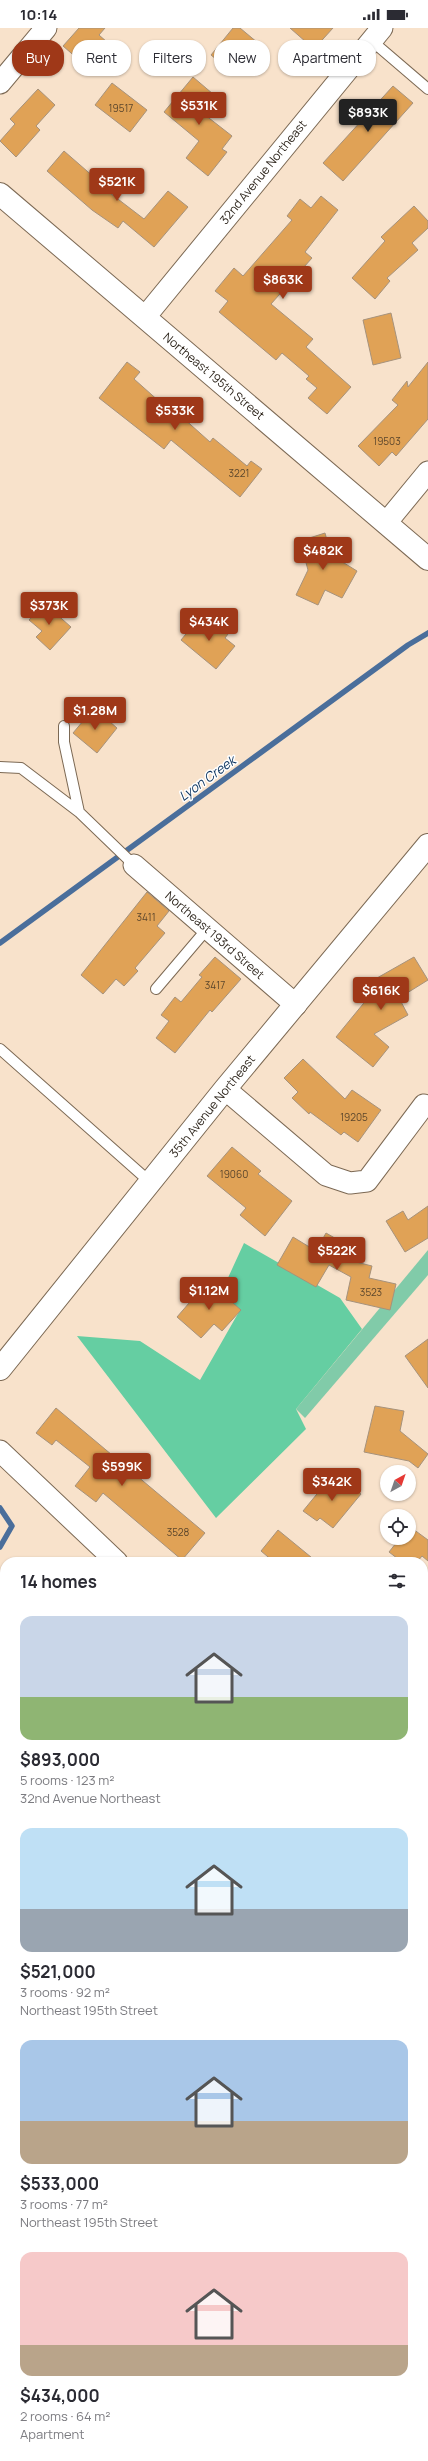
<!DOCTYPE html>
<meta charset="utf-8">
<style>
:root{--surface:#fff;--page:#f2f2f3;--text:#2b2b33;--muted:#7c7c81;--accent:#9f3818}
body{margin:0;font-family:Manrope,sans-serif;background:var(--page);color:var(--text);height:100vh;display:flex;flex-direction:column;font-size:15px;white-space:nowrap}
*{box-sizing:border-box;margin:0}
p{font-size:13px;color:var(--muted)}
.icon{flex:none;width:22px;height:22px;fill:none;stroke:currentColor;stroke-width:2;stroke-linecap:round;stroke-linejoin:round}
.map{position:relative;flex:1;overflow:hidden}
.side{position:absolute;left:0px;top:1529px;width:428px;height:904px;display:flex;flex-direction:column;background:var(--surface);border-radius:16px 16px 0 0;box-shadow:0 1px 3px #0004}
.side>*{flex:none}
.banner{position:absolute;left:12px;top:12px;width:404px;height:36px;display:flex;gap:8px}
.needle{width:26px;rotate:40deg}
.buttons{position:absolute;left:380px;top:1437px;display:grid;gap:8px}
.buttons a{display:grid;place-items:center;width:36px;height:36px;border-radius:50%;background:var(--surface);box-shadow:0 1px 3px #0004;font-size:20px}
.price{position:absolute;translate:-50% -34px;padding:0 9px;border-radius:4px;background:var(--accent);color:#fff;font-size:13px;line-height:26px;filter:drop-shadow(0 1px 2px #0008)}
.price::after{content:'';position:absolute;left:50%;top:24px;width:12px;height:9px;margin-left:-6px;background:inherit;clip-path:polygon(0 0,100% 0,50% 100%)}
.price.on{background:#222;color:#fff}
ul{padding:0;list-style:none}
li{display:grid;align-content:center;gap:8px;height:212px;padding:0 20px}
li span{display:grid;place-items:center;height:124px;border-radius:12px;color:#555}
li>.icon{margin-inline-start:auto}
span .icon{width:72px;height:72px;fill:#fffc;stroke-width:1}
li b{font-size:17px}
h2{display:flex;justify-content:space-between;align-items:center;height:48px;padding:0 20px;font-size:17px}
.pill{padding:0 14px;border-radius:16px;background:var(--surface);box-shadow:0 1px 3px #0004;font-size:14px;line-height:36px}
.pill.on{background:var(--accent);color:#fff}
.status{display:flex;justify-content:space-between;align-items:center;height:28px;padding:0 20px;background:var(--surface);direction:ltr}
.status svg{height:11px;fill:currentColor}
.map>svg:first-child{display:block}
.green{fill:#81cba9}
.forest{fill:#65cea2}
.lines{fill:none;stroke-linecap:round;stroke-linejoin:round}
.stream{stroke:#4a6e9b;stroke-width:5.5}
.building{fill:#e0a256;stroke:#a6927c}
.service-casing{stroke:#7c6954;stroke-width:12}
.minor-casing{stroke:#7c6954;stroke-width:23}
.tertiary-casing{stroke:#7c6954;stroke-width:24}
.service{stroke:#fff;stroke-width:10}
.minor{stroke:#fff;stroke-width:21}
.tertiary{stroke:#fff;stroke-width:22}
.labels{text-anchor:middle;dominant-baseline:central;stroke-width:3;stroke-linejoin:round;paint-order:stroke}
.number-label{font-size:10px;fill:#5b462c}
.street-label{font-size:12px;fill:#2f271e;stroke:#fff}
.water-label{font-size:13px;font-style:italic;fill:#0b335e;stroke:#fff}
</style>
<div class="status"><b>10:14</b><svg viewBox="0 0 49 12"><path d="M0 12V9h3v3zM5 12V6h3v6zM10 12V3h3v9zM15 12V0h3v12zM26 1h20v11H26zM47 4h2v5h-2z"/></svg></div>
<div class="map">
<svg width="428" height="2433" viewBox="0 0 428 2433">
<rect width="100%" height="100%" fill="#f8e2cb"/>
<path class="green" d="M428,1222V1247L305,1390L296,1381Z"/>
<path class="forest" d="M244,1215L340,1270L362,1301L296,1381L306,1401L216,1490L77,1308L140,1313L200,1352L240,1282L221,1265Z"/>
<g class="lines">
<path class="stream" d="M0,915L408,617L428,605
M0,1480L12,1498L0,1519
M0,1600L5,1605"/>
</g>
<path class="building" d="M79,0H105L99,7L115,21L94,45L63,18Z
M233,0H240L264,20L252,35L245,30L233,45L211,27Z
M290,0H333L314,21Z
M193,49L213,66L200,83L232,108L222,121L227,124L208,148L186,130L199,113L164,84Z
M112,55L147,82L130,104L95,77Z
M393,58L413,75L343,153L323,135Z
M38,61L55,77L36,98L40,102L16,129L0,113L15,96L10,91Z
M64,123L95,150L93,152L144,191L168,163L188,179L154,219L123,193L118,200L92,182L47,143Z
M321,168L338,182L305,224L312,230L271,276L313,311L306,319L351,359L327,386L308,370L317,360L306,351L309,348L282,325L276,332L219,284L228,273L215,263L234,240L243,248L292,192L287,188L300,171L311,180Z
M414,178L428,193V200L412,215L418,222L387,250L390,253L375,271L352,250L385,213L381,209Z
M391,285L401,330L373,337L363,292Z
M127,334L140,344L134,351L170,383L172,380L210,414L213,410L247,438L251,433L262,441L240,469L171,412L164,421L99,370Z
M428,334V391L396,428L392,424L379,438L358,418L398,377L392,372L407,353L408,359Z
M325,505L331,527L357,543L342,570L325,562L318,577L296,567L308,542L300,513Z
M44,575L71,599L50,622L36,609L42,603L29,592Z
M200,589L214,601L218,597L228,606L225,610L235,618L216,641L181,612Z
M94,680L117,700L97,725L73,705Z
M147,864L169,883L157,898L165,905L135,940L138,943L124,958L116,951L103,966L81,947Z
M215,929L241,951L212,984L210,982L175,1025L156,1010L169,993L161,987L175,969L181,974L202,949L199,947Z
M414,929L428,952L399,970L408,987L374,1006L389,1019L373,1039L336,1009L372,965L382,959L377,950Z
M303,1031L345,1071L352,1062L381,1082L358,1114L344,1104L341,1107L310,1084L309,1086L292,1070L298,1064L284,1050Z
M232,1119L261,1143L258,1146L292,1173L265,1208L240,1187L246,1180L207,1148Z
M428,1178V1210L405,1224L386,1193L403,1183L408,1192Z
M326,1205L347,1217L340,1230L372,1238L369,1250L396,1256L390,1282L346,1272L351,1249L329,1237L316,1259L277,1237L293,1209L316,1223Z
M208,1253L241,1282L222,1303L214,1296L201,1310L177,1289Z
M428,1311V1360L405,1328Z
M375,1378L404,1383L400,1403L428,1426L418,1440L409,1433L364,1424Z
M56,1380L205,1505L182,1532L103,1465L96,1474L75,1458L90,1439L56,1412L52,1417L36,1405Z
M330,1450L338,1456L342,1450L361,1466L333,1500L320,1490L317,1493L303,1483Z
M409,1498L428,1512V1533L422,1528L417,1534H402L389,1524L400,1510H409Z
M278,1502L317,1534H274L261,1523Z"/>
<g class="lines">
<g class="service-casing">
<path id="service" d="M372,13L428,61
M64,698V714L79,784
M0,739L21,740L79,784L134,837
M156,961L207,901
M0,1021L150,1154
M0,1988L5,1992"/>
</g>
<g class="minor-casing">
<path id="minor" d="M0,55L46,0
M145,289L382,0
M386,495L428,444
M134,837L296,977
M225,1061L326,1147L350,1155L367,1153L424,1077
M0,1423L117,1534
M423,1692L428,1686
M423,2022L428,2016
M423,2195L428,2200
M0,2211L5,2205
M299,2428L305,2433"/>
</g>
<g class="tertiary-casing">
<path id="tertiary" d="M0,166L428,531
M0,1341L225,1061L428,817"/>
</g>
<use href="#service" class="service"/>
<use href="#minor" class="minor"/>
<use href="#tertiary" class="tertiary"/>
</g>
<g class="labels">
<g class="number-label">
<text x="121" y="80">19517</text>
<text x="387" y="413">19503</text>
<text x="239" y="445">3221</text>
<text x="146" y="889">3411</text>
<text x="215" y="957">3417</text>
<text x="354" y="1089">19205</text>
<text x="234" y="1146">19060</text>
<text x="371" y="1264">3523</text>
<text x="178" y="1504">3528</text>
</g>
<g class="street-label">
<text transform="translate(263 144) rotate(-51)">32nd Avenue Northeast</text>
<text transform="translate(214 348) rotate(40)">Northeast 195th Street</text>
<text transform="translate(215 907) rotate(41)">Northeast 193rd Street</text>
<text transform="translate(212 1078) rotate(-51)">35th Avenue Northeast</text>
</g>
<g class="water-label">
<text transform="translate(207 750) rotate(-36)">Lyon Creek</text>
</g>
</g>
</svg>
<div class="buttons">
<a><svg class="needle" viewBox="-14 -14 28 28"><path d="M0-13l5 13h-10z" fill="#e53935"/><path d="M0 13l5-13h-10z" fill="#7c7c81"/></svg></a>
<a><svg class="icon" aria-label="locate" viewBox="0 0 24 24"><circle cx="12" cy="12" r="6"/><path d="M12 2v4M12 18v4M2 12h4M18 12h4"/></svg></a>
</div>
<b class="price" style="left:199px;top:98px">$531K</b>
<b class="price on" style="left:368px;top:105px">$893K</b>
<b class="price" style="left:117px;top:174px">$521K</b>
<b class="price" style="left:283px;top:272px">$863K</b>
<b class="price" style="left:175px;top:403px">$533K</b>
<b class="price" style="left:323px;top:543px">$482K</b>
<b class="price" style="left:49px;top:598px">$373K</b>
<b class="price" style="left:209px;top:614px">$434K</b>
<b class="price" style="left:95px;top:703px">$1.28M</b>
<b class="price" style="left:381px;top:983px">$616K</b>
<b class="price" style="left:337px;top:1243px">$522K</b>
<b class="price" style="left:209px;top:1283px">$1.12M</b>
<b class="price" style="left:122px;top:1459px">$599K</b>
<b class="price" style="left:332px;top:1474px">$342K</b>
<div class="banner">
<a class="pill on">Buy</a>
<a class="pill">Rent</a>
<a class="pill">Filters</a>
<a class="pill">New</a>
<a class="pill">Apartment</a>
</div>
<section class="side">
<h2>14 homes<svg class="icon" aria-label="filters" viewBox="0 0 24 24"><path d="M4 7h16M4 17h16"/><circle cx="9" cy="7" r="2"/><circle cx="15" cy="17" r="2"/></svg></h2>
<ul>
<li><span style="background:linear-gradient(#c9d6e8 65%,#8fb573 0)"><svg class="icon" aria-label="home" viewBox="0 0 24 24"><path d="M3 11l9-7 9 7M6 9v11h12V9"/></svg></span><div><b>$893,000</b><p>5 rooms · 123 m²</p><p>32nd Avenue Northeast</p></div></li>
<li><span style="background:linear-gradient(#bfe0f5 65%,#9aa5b1 0)"><svg class="icon" aria-label="home" viewBox="0 0 24 24"><path d="M3 11l9-7 9 7M6 9v11h12V9"/></svg></span><div><b>$521,000</b><p>3 rooms · 92 m²</p><p>Northeast 195th Street</p></div></li>
<li><span style="background:linear-gradient(#a9c7e8 65%,#b9a48a 0)"><svg class="icon" aria-label="home" viewBox="0 0 24 24"><path d="M3 11l9-7 9 7M6 9v11h12V9"/></svg></span><div><b>$533,000</b><p>3 rooms · 77 m²</p><p>Northeast 195th Street</p></div></li>
<li><span style="background:linear-gradient(#f6c9c9 75%,#b9a48a 0)"><svg class="icon" aria-label="home" viewBox="0 0 24 24"><path d="M3 11l9-7 9 7M6 9v11h12V9"/></svg></span><div><b>$434,000</b><p>2 rooms · 64 m²</p><p>Apartment</p></div></li>
</ul>
</section>
</div>
